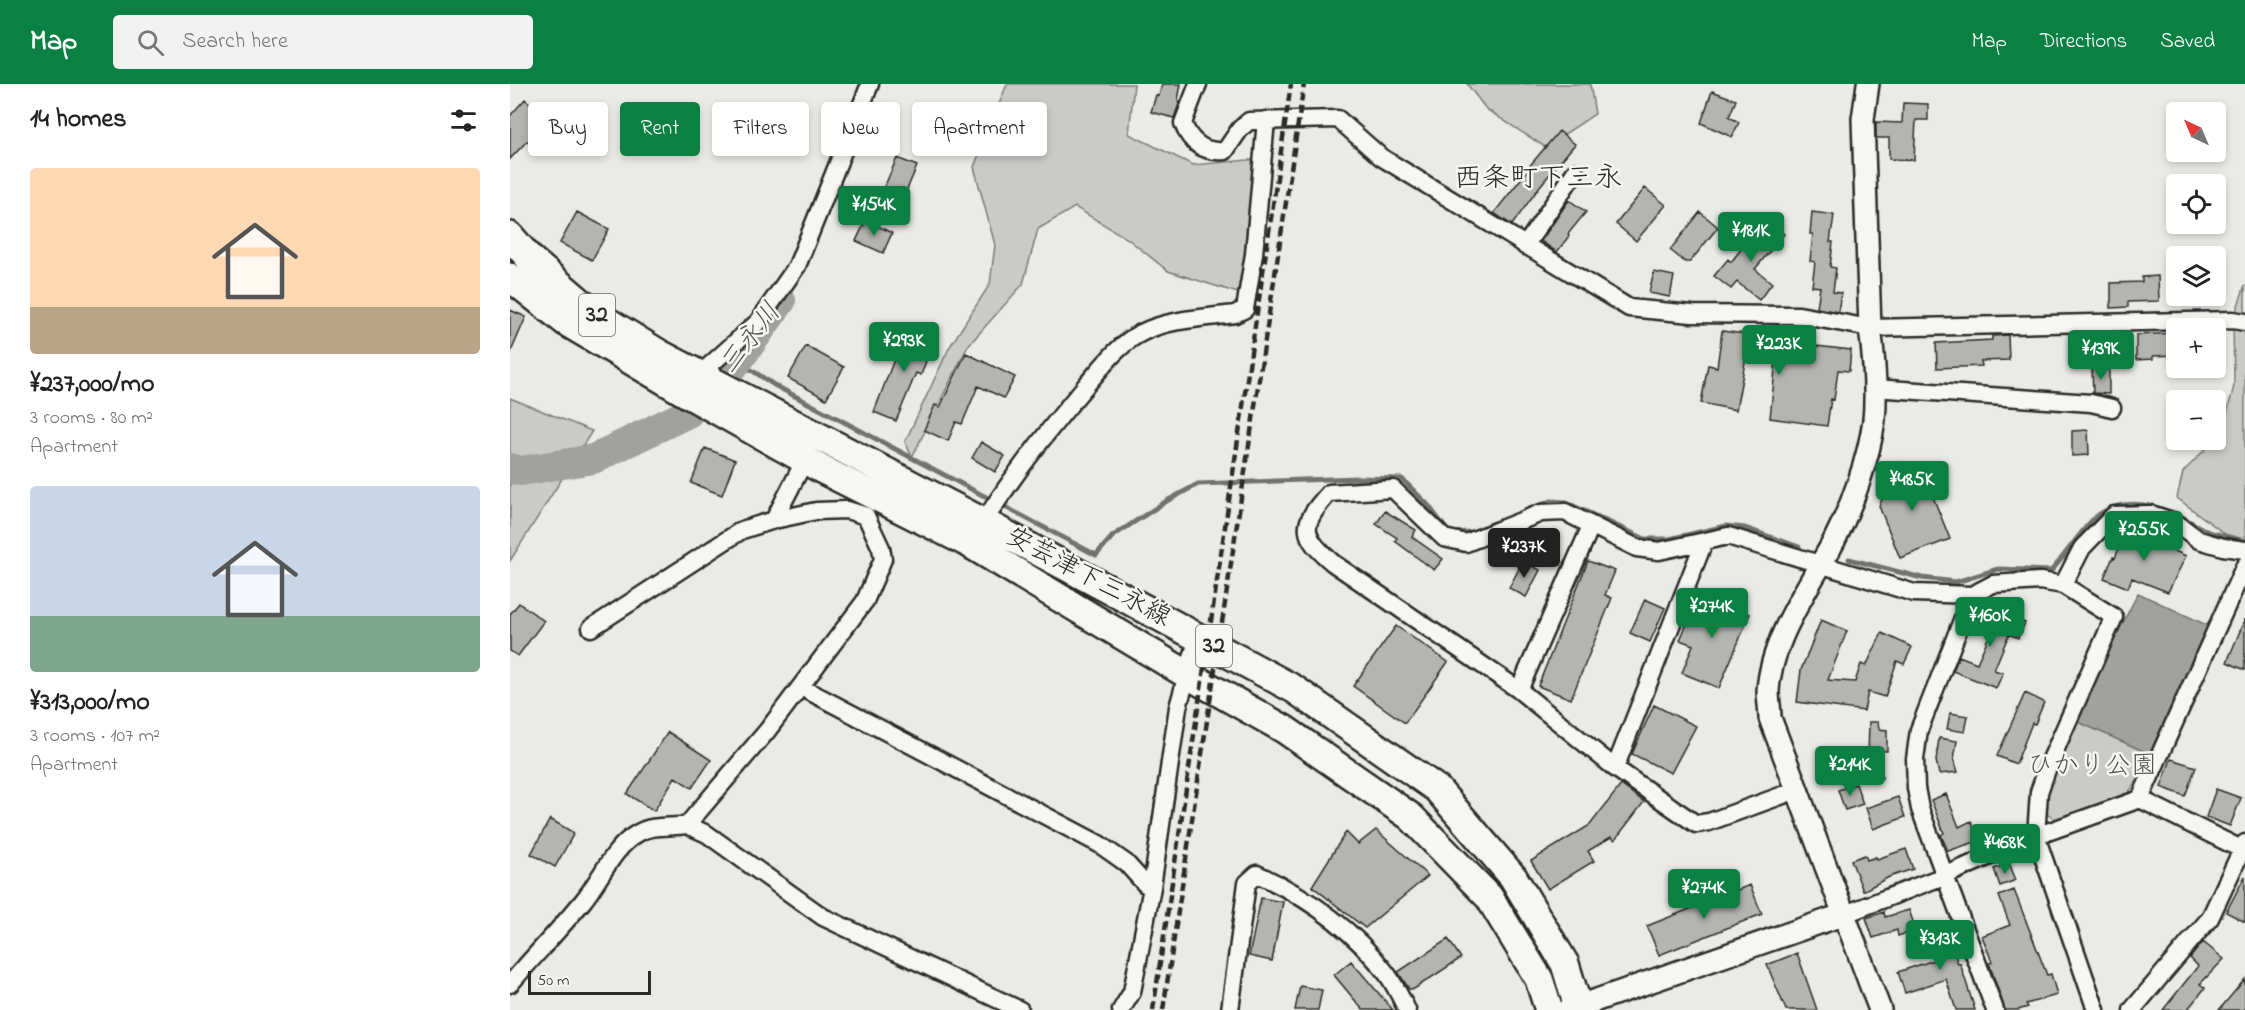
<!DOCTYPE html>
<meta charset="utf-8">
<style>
:root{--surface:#fff;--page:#f2f2f2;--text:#222;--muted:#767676;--accent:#0b8043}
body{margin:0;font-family:"Indie Flower","Klee One",sans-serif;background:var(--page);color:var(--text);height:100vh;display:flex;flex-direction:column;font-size:22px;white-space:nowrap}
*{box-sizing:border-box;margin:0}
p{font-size:20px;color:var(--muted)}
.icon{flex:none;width:33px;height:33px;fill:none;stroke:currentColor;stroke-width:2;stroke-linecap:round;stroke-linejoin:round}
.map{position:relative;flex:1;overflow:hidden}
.drawer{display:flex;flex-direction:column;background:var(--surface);width:510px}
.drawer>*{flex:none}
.hud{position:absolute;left:18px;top:18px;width:570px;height:54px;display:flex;gap:12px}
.needle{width:39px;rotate:316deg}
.tools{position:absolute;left:1656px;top:18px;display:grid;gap:12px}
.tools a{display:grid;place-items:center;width:60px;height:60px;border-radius:6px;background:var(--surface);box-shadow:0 3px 9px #0003;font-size:30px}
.scale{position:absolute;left:18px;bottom:15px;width:123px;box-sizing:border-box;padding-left:6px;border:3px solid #2b2b2b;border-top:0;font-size:16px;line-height:21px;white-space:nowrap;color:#2b2b2b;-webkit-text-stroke:4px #f6f6f2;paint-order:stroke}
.price{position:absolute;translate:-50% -51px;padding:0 14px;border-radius:6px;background:var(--accent);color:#fff;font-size:20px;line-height:39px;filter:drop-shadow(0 2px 3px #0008)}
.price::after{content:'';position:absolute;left:50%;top:36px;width:18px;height:14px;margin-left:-9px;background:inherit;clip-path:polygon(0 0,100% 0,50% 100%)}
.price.selected{background:#222;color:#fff}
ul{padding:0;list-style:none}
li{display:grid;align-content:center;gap:12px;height:318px;padding:0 30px}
li span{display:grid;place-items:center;height:186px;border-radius:6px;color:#555}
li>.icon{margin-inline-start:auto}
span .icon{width:108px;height:108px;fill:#fffc;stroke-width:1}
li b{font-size:26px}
h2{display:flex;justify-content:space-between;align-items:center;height:72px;padding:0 30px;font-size:26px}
.pill{padding:0 21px;border-radius:6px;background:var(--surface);box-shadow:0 3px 9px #0003;font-size:21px;line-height:54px}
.pill.selected{background:var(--accent);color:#fff}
header{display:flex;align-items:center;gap:36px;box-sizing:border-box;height:84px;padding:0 30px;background:var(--accent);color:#fff}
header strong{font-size:28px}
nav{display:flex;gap:33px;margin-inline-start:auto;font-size:21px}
.search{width:420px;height:54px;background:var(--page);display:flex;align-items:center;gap:15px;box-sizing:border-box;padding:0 21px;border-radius:6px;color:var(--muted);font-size:22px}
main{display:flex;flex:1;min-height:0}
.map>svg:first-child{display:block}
.green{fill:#cacac7;stroke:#7a7a79;stroke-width:1.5}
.water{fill:#a1a19e;stroke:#727270;stroke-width:1.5}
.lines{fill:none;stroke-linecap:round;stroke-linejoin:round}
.stream{stroke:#727270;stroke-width:5}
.river{stroke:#a1a19e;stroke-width:30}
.building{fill:#b4b4b1;stroke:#2b2b2b;stroke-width:1.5}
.minor-casing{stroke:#2b2b2b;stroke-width:21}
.tertiary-casing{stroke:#2b2b2b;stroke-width:26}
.primary-casing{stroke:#2b2b2b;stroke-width:32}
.minor{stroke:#f6f6f2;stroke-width:16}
.tertiary{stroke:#f6f6f2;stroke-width:21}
.primary{stroke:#f6f6f2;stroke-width:27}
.rail{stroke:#2b2b2b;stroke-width:4.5;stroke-dasharray:9 4.5;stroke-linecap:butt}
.labels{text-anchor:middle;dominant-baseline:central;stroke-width:5;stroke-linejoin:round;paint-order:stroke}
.shield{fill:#f6f6f2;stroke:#686867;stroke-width:1.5}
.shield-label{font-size:24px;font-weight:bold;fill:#2b2b2b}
.street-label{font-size:26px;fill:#2b2b2b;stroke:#f6f6f2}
.park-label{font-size:26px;fill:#535352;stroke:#f6f6f2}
.water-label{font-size:27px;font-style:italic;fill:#545453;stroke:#f6f6f2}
.quarter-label{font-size:28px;fill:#2b2b2b;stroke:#f6f6f2}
</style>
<header>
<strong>Map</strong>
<div class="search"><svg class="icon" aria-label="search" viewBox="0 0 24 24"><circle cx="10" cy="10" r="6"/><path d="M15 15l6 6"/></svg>Search here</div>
<nav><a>Map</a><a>Directions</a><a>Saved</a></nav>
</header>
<main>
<section class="drawer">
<h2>14 homes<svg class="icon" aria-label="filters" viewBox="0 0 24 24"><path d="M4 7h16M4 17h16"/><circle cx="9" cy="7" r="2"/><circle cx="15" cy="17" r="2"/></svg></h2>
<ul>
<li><span style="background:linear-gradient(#ffd9b3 75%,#b9a48a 0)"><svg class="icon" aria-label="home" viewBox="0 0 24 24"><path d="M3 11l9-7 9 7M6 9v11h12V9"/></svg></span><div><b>¥237,000/mo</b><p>3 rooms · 80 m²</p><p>Apartment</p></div></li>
<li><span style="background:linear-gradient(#c9d6e8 70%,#7fa58c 0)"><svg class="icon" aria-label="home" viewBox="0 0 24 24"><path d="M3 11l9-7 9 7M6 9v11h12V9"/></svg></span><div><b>¥313,000/mo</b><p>3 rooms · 107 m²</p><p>Apartment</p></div></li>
</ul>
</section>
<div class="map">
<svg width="1735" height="926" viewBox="0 0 1735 926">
<rect width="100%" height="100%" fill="#eaeae6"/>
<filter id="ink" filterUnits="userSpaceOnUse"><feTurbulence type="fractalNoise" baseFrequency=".0167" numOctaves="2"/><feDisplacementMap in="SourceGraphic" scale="12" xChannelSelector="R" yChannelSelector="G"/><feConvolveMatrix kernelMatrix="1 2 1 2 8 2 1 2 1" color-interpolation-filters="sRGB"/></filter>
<g filter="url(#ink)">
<path class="green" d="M497,0H624L619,50L683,81L749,75L731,210L658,187L618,155L565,123L528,145L513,200L458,262L402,373L395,358L439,264L480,200L485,161L464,83Z
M957,0H1080L1085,30L1035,63L976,25Z
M1735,201V455L1719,453L1667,414L1673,388L1712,348L1724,302L1723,236Z
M0,314L82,347L0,477Z
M1564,636L1640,670L1630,693L1618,709L1545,735L1533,726L1543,685Z"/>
<path class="water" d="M1628,509L1699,542L1640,670L1564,636Z"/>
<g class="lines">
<path class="stream" d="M228,277L264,301L586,471L603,452L655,418L688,400L847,394L892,395L918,421L939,449L961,448L972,444
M1026,423L1041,417L1055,418L1135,455H1159L1216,442L1235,444L1289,463
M1670,432L1698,448L1735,457
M1339,475L1412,494L1446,498L1488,485L1541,487C1555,473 1577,436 1593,428C1615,416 1640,420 1661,429"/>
<path class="river" d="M0,384L11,387L83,375L178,329L228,277L271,217"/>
</g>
<path class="building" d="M652,0H671L668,16L670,17L664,34L641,28L646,11L649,12Z
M1202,7L1226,16L1219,33L1229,38L1222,53L1191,39Z
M15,15L46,43L26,66L17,57L0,75V32Z
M1393,19L1418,20V36H1406L1404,76L1379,75V54H1366V38L1392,39Z
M1049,47L1065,60L1030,102L1002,141L984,129L1018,86L1017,85Z
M387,74L407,82L392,117L372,108Z
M1135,104L1156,121L1126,157L1106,140Z
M1059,116L1076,128L1058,150L1059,152L1047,168L1031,157Z
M67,128L99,145L82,176L50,159Z
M1190,128L1208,143L1180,178H1175L1160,166Z
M1302,128L1324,131L1320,158H1323L1320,183L1326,184L1323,208L1331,209L1328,228L1307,224L1310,203L1302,202L1305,178L1300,177L1303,150H1300Z
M356,136L382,149L373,169L346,157Z
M1258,137L1274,150L1245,185L1262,199L1249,216L1227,198L1221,205L1204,192L1218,175L1221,178L1239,155L1241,156Z
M1144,188L1164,192L1160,213L1139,209Z
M1648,192L1649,217L1618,218V223L1601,224V199L1632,198V193Z
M0,226L16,233L0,270Z
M396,244L424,255L411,291L406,289L386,337L364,328Z
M1212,247L1272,255V257L1297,261L1341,266L1339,287L1328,286L1324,316L1321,315L1317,342L1260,334L1266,276L1236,273L1226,326L1191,319L1198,281L1207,283Z
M1666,249V271L1643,272V275L1626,276V251Z
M1498,251L1499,276L1471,277L1472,282L1427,284L1426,259L1482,256V252Z
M296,262L334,283L316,315L278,294Z
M456,269L505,293L494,314L468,302L452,340L446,338L438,357L414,346L425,321L430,323Z
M1582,285H1599V310L1583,309Z
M1578,346L1579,371L1562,372V347Z
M471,358L495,372L485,388L462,374Z
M195,364L225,376L212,411L181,399Z
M1389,378L1419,386L1413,405L1421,408L1440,455L1390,474L1369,422Z
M875,427L906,446L902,453L933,475L924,486L885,457L887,454L866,440Z
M1618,442L1643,452L1641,457L1676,472L1658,508L1622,494L1618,504L1594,494L1603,473L1605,474Z
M1013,477L1030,486L1016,513L999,504Z
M1078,477L1105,487L1095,511L1102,514L1061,615L1028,602Z
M1190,509L1240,530L1209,604L1172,589L1183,561L1170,556Z
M1135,515L1155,524L1140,558L1120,549Z
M9,519L34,537L8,572L0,567V530Z
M1472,523L1515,539L1508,554L1499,550L1484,586L1493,589L1486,604L1443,587L1449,572L1467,579L1482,545L1466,538Z
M1735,535V586L1717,578Z
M1311,536L1337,547L1318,596L1345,598L1351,580L1356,582L1372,549L1402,563L1394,580L1387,577L1375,613L1358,608L1354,627L1287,618L1291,586Z
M886,542L938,578L895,639L843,602Z
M1515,609L1534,618L1525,640L1522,639L1506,680L1487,672Z
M1144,621L1186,642L1161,689L1122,670Z
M1440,629L1458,632L1455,648L1437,645Z
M1359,638H1368L1369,645L1377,646V667H1370L1372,694L1354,696L1352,674H1358Z
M158,648L201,676L182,704L165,693L144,727L117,710Z
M1429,654L1447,657L1444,675L1448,688L1429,690L1426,677Z
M1661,675L1686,683L1675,712L1651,703Z
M1346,700L1353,720L1335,726L1328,706Z
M1111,701L1134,718L1105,756L1101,753L1078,767L1084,777L1038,805L1021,777L1080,741Z
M1706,705L1731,714L1720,742L1696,733Z
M1436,710L1449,743L1461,737L1468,757L1438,767L1431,751L1434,749L1421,716Z
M1388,713L1395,733L1363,745L1356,724Z
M40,735L64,749L45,783L21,770Z
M866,746L918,792L855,844L802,802L836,748L848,760Z
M1396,765L1403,785L1379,793L1353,807L1341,776L1355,771L1357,776L1366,773L1367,775Z
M1499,779L1506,796L1490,802L1484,785Z
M1735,792V838L1716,828Z
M1240,801L1252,830L1149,871L1137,842Z
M1504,806L1537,891L1541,890L1547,911L1516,920L1518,923L1508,926H1495L1479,879L1482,878L1472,852L1500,841L1489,812Z
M751,814L773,818L762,877L739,872Z
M1399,826L1406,846L1388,852L1387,846L1363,854L1356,834L1374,828L1375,833Z
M1435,841L1448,880L1450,879L1465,926H1446L1436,895L1395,909L1388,888L1427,875L1418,847Z
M938,855L951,874L904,905H899L888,888Z
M1693,858L1714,875L1690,900L1695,904L1677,926H1653L1688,882L1680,874Z
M1287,869L1307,926H1276L1257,881Z
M841,877L883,926H853L824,891Z
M1735,895V926H1709Z
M790,902L812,906L808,926H785Z"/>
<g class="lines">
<g class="minor-casing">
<path id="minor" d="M688,0L673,39C680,59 694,69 715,67L730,45L739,37L828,35L871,73L1119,224L1182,230L1289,231L1360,244L1723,236L1735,238
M1015,162L1065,88
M189,291L248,238L287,182L360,0
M1364,304L1581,319L1602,324
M264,436L298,370
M469,446C500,394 539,345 578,299C593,282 610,259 631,249C658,235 695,234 725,230L735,225L744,170L756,36
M1553,501L1572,464L1604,431L1641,430L1665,438L1689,456L1713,463L1735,466
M1462,511L1409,646L1405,675L1406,704L1410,725L1485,926
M291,603L589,760L616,779L635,800L642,803
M1009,606L1081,442
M1105,684L1194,458
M1287,706L1199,738L1186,740L1105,684L1009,606L823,479C790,451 790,441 819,409L883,405L934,454L956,459L1031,429L1055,428L1127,464L1149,467L1218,452L1404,509L1462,511L1483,500L1530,497L1553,501L1604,533L1539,680L1529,708L1526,752L1586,926
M1630,715L1735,481
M177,741L197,750L313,833L510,926
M1335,830L1434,792L1526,752L1630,715L1735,767
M0,900C24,872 50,845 73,817C91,795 103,763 128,749C143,740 161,744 177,741L257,647L355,517L373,475L371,464L356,432L337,426L306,427L264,436L232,446L81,544
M611,926L622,908L642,803L668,623L688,553
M720,926L737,799L747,790C798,813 843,845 877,890C885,901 891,914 897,926
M1622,926L1700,834L1735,759"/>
</g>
<g class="tertiary-casing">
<path id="tertiary" d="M1358,0L1353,35L1360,244C1364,274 1367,306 1364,336C1359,374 1342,422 1324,457C1300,501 1261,555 1258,607C1258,616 1260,625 1260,634L1370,926
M1058,926L1335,830"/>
</g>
<g class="primary-casing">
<path id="primary" d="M0,152L19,174L82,228L150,270L473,438L784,605L927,705L1003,793L1055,880L1069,926
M0,193L56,238L169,305L313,386L460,460L678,591L774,645L901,733L979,813L1029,895L1039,926"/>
</g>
<use href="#minor" class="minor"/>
<use href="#tertiary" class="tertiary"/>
<use href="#primary" class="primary"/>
<path class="rail" d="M643,926L781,0
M653,926L794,0"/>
</g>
</g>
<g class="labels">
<g class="shield">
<rect x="69" y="210" width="36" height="42" rx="4.5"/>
<rect x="686" y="541" width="36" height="42" rx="4.5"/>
</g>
<g class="shield-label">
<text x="87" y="231">32</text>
<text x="704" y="562">32</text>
</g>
<g class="street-label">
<text transform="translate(578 494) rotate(28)">安芸津下三永線</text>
</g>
<g class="park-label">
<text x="1582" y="683">ひかり公園</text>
</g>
<g class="water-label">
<text transform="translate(241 255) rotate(-52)">三永川</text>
</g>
<g class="quarter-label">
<text x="1028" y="95">西条町下三永</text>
</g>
</g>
</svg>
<div class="tools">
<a><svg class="needle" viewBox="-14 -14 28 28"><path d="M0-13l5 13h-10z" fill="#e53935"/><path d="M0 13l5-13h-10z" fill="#767676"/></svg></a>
<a><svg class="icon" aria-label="locate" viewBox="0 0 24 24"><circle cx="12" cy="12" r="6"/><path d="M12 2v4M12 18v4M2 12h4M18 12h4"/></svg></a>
<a><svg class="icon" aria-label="layers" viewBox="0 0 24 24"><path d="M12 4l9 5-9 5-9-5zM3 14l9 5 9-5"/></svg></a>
<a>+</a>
<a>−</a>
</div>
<div class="scale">50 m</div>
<b class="price" style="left:364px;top:153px">¥154K</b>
<b class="price" style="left:1241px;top:179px">¥181K</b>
<b class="price" style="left:394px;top:289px">¥293K</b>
<b class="price" style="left:1269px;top:292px">¥223K</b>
<b class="price" style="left:1591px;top:297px">¥139K</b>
<b class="price" style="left:1402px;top:428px">¥485K</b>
<b class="price" style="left:1634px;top:478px">¥255K</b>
<b class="price selected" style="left:1014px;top:495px">¥237K</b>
<b class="price" style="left:1202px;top:555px">¥274K</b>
<b class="price" style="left:1480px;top:564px">¥160K</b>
<b class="price" style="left:1340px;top:713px">¥214K</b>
<b class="price" style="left:1495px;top:791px">¥468K</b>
<b class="price" style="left:1194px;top:836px">¥274K</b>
<b class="price" style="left:1430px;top:887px">¥313K</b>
<div class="hud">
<a class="pill">Buy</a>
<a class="pill selected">Rent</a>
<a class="pill">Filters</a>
<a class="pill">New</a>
<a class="pill">Apartment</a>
</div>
</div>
</main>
